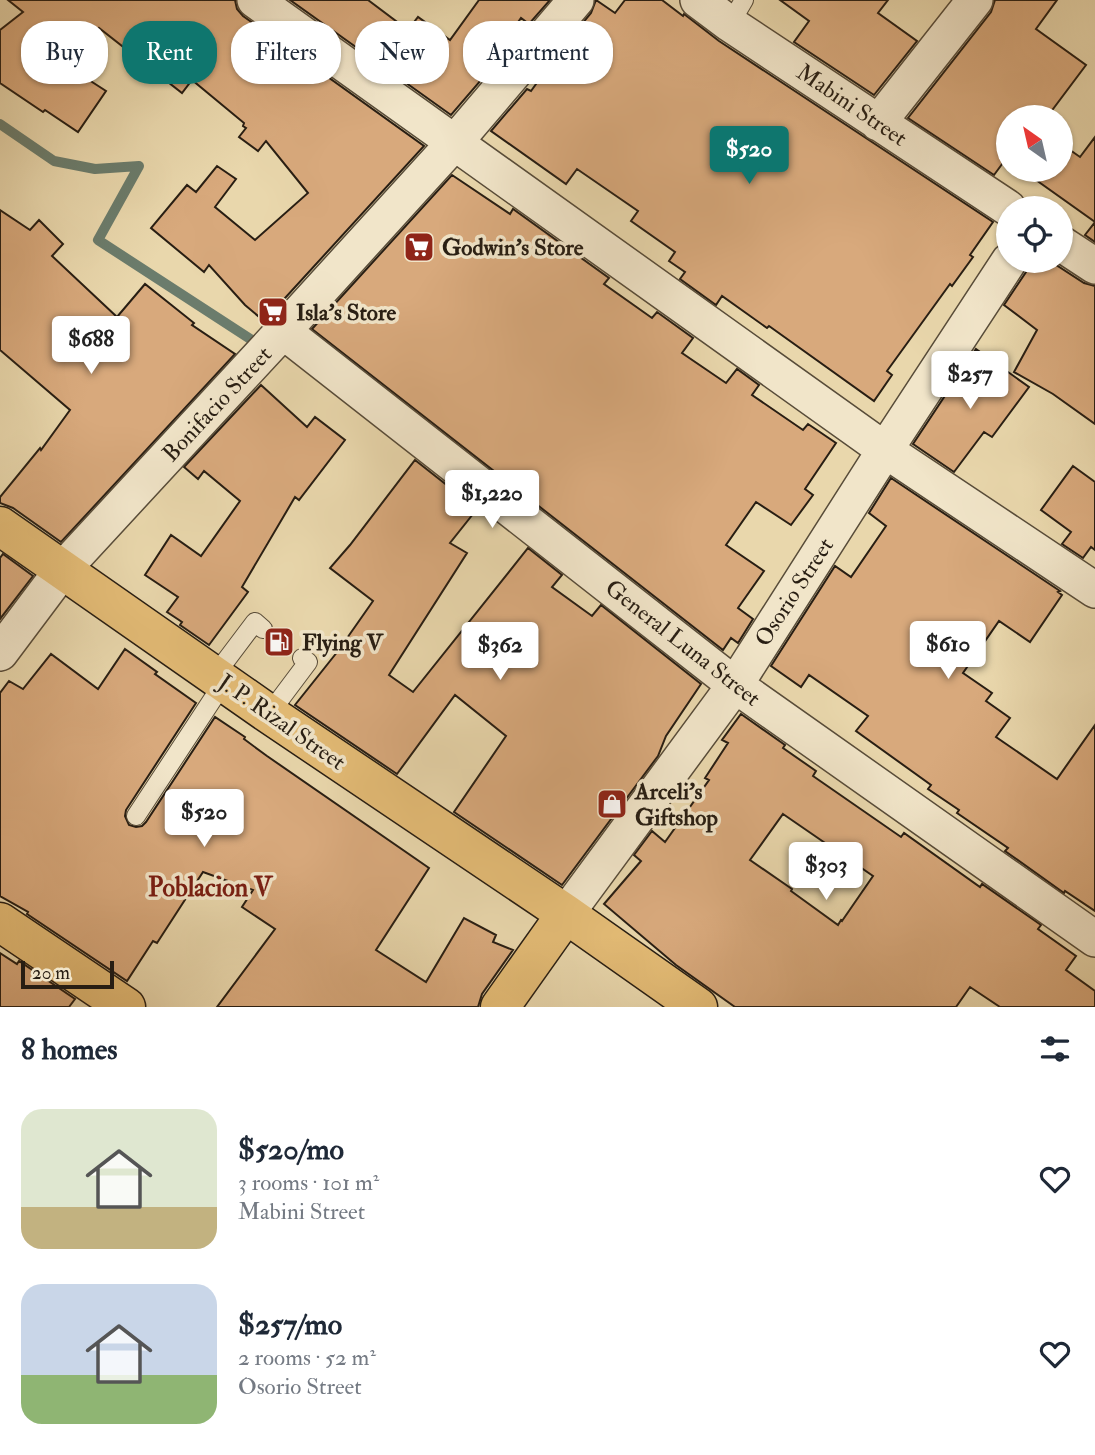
<!DOCTYPE html>
<meta charset="utf-8">
<style>
:root{--surface:#fff;--page:#f2f2f3;--text:#1f2937;--muted:#747a83;--accent:#0f766e}
body{margin:0;font-family:"IM FELL Double Pica",serif;background:var(--page);color:var(--text);height:100vh;display:flex;flex-direction:column;font-size:26px;white-space:nowrap}
*{box-sizing:border-box;margin:0}
p{font-size:23px;color:var(--muted)}
.icon{flex:none;width:38px;height:38px;fill:none;stroke:currentColor;stroke-width:2;stroke-linecap:round;stroke-linejoin:round}
.map{position:relative;height:1007px;overflow:hidden}
.drawer{display:flex;flex-direction:column;background:var(--surface);flex:1}
.drawer>*{flex:none}
.guide{position:absolute;left:21px;top:21px;width:700px;height:63px;display:flex;gap:14px}
.needle{width:46px;rotate:326deg}
.tools{position:absolute;left:996px;top:105px;display:grid;gap:14px}
.tools a{display:grid;place-items:center;width:77px;height:77px;border-radius:50%;background:var(--surface);box-shadow:0 2px 5px #0004;font-size:35px}
.scale{position:absolute;left:21px;bottom:18px;width:93px;box-sizing:border-box;padding-left:7px;border:4px solid #281e13;border-top:0;font-size:19px;line-height:24px;white-space:nowrap;color:#281e13;-webkit-text-stroke:5px #f1e5c9;paint-order:stroke}
.price{position:absolute;translate:-50% -60px;padding:0 16px;border-radius:7px;background:#fff;color:#222;font-size:23px;line-height:46px;filter:drop-shadow(0 2px 4px #0008)}
.price::after{content:'';position:absolute;left:50%;top:42px;width:21px;height:16px;margin-left:-10px;background:inherit;clip-path:polygon(0 0,100% 0,50% 100%)}
.price.selected{background:var(--accent);color:#fff}
ul{padding:0;list-style:none}
li{display:flex;align-items:center;gap:21px;height:175px;padding:0 21px}
li span{display:grid;place-items:center;flex:none;width:196px;height:140px;border-radius:21px;color:#555}
li>.icon{margin-inline-start:auto}
span .icon{width:84px;height:84px;fill:#fffc;stroke-width:1}
li b{font-size:30px}
h2{display:flex;justify-content:space-between;align-items:center;height:84px;padding:0 21px;font-size:30px}
.pill{padding:0 24px;border-radius:28px;background:var(--surface);box-shadow:0 2px 5px #0004;font-size:24px;line-height:63px}
.pill.selected{background:var(--accent);color:#fff}
.map>svg:first-child{display:block}
.lines{fill:none;stroke-linecap:round;stroke-linejoin:round}
.stream{stroke:#6b7c6c;stroke-width:10}
.building{fill:#d8a97c;stroke:#281e13;stroke-width:2;fill-rule:evenodd}
.lane-casing{stroke:#584c39;stroke-width:20}
.street-casing{stroke:#584c39;stroke-width:38}
.primary-casing{stroke:#281e13;stroke-width:41}
.lane{stroke:#f1e5c9;stroke-width:18}
.street{stroke:#f1e5c9;stroke-width:35}
.primary{stroke:#e4bc76;stroke-width:38}
.labels{text-anchor:middle;dominant-baseline:central;stroke-width:7;stroke-linejoin:round;paint-order:stroke}
.street-label{font-size:23px;fill:#281e13;stroke:#f1e5c9}
.poi-label{font-size:23px;font-weight:bold;fill:#281e13;stroke:#f1e5c9;text-anchor:start}
.quarter-label{font-size:26px;font-weight:bold;fill:#7a1f14;stroke:#f1e5c9}
</style>
<div class="map">
<svg width="1095" height="1007" viewBox="0 0 1095 1007">
<rect width="100%" height="100%" fill="#e9d7ac"/>
<filter id="stains"><feTurbulence type="fractalNoise" baseFrequency=".00286" numOctaves="4"/><feColorMatrix values="0 0 0 0 .2 0 0 0 0 .09 0 0 0 0 .02 0 0 0 .5 -.17"/></filter>
<radialGradient id="worn" r=".72"><stop offset=".6" stop-color="#630" stop-opacity="0"/><stop offset="1" stop-color="#630" stop-opacity=".3"/></radialGradient>
<g class="lines">
<path class="stream" d="M0,124L54,161L95,169L139,166L98,240L255,342"/>
</g>
<path class="building" d="M8,0H235L237,9L243,16L424,146L264,321L245,305L209,265L204,272L151,228L187,185L196,192L217,166L236,179L215,207L255,240L308,193L266,141L258,151L239,137L246,128L243,126L244,123L192,80L182,93L99,28L72,69L106,91L78,132L45,110L43,112L0,83V30L23,12Z
M290,0H368L408,30L418,17L450,40L479,0H550L529,24L521,18L490,62L494,65L451,115Z
M596,0L615,13L625,0H662L683,16L684,14L719,41L993,222L970,255L973,257L952,286L950,284L887,371L892,375L874,401L769,326L767,328L722,296L716,305L680,279L685,272L669,261L675,252L631,221L638,211L577,169L566,184L491,131L527,89L531,91L562,48L591,13Z
M780,0H888L878,13L917,41L874,95L794,42L809,21Z
M995,0H1057L1036,29L1086,65L1047,117H1008V156L994,175L908,118L991,12Z
M1095,137V242L1085,235L1095,222L1022,170H1060V143L1080,157Z
M452,175L510,214L513,209L609,278L604,284L652,318L657,312L693,338L682,353L726,383L737,369L759,385L752,395L803,430L808,424L836,443L805,489L813,495L791,525L756,502L726,545L764,571L738,608L753,619L738,643L731,638L723,650L312,329Z
M0,210L30,230L39,220L63,244L52,256L117,317L145,284L194,323L192,325L235,354L61,542L13,508L0,503V497L40,448L41,450L70,410L0,350Z
M1029,261H1050L1084,283L1095,286V424L1053,394L1014,372L1037,330L1004,305L1026,272Z
M976,349L1029,387L992,437L984,432L954,472L913,444Z
M261,385L307,427L315,417L345,440L299,500L295,497L242,587L248,592L209,645L180,625L182,622L167,612L178,597L145,575L171,535L201,556L240,501L204,471L198,479L184,467Z
M415,460L477,509L450,543L467,553L389,675L413,692L528,548L562,575L552,587L592,616L601,605L701,684L666,736L658,756L562,885L454,812L506,736L455,695L397,774L295,705L338,651L373,601L330,568L350,545Z
M1073,466L1095,482V550L1091,547L1083,558L1062,544L1071,532L1041,510Z
M891,478L1060,591L1058,592L1062,595L1030,642L999,621L963,673L992,693L986,701L1010,718L996,737L1057,779L1095,725V911L1065,891L1064,893L1005,851L1008,848L957,813L959,810L928,789L931,785L856,731L868,716L809,675L801,687L771,666L835,566L851,577L886,526L869,513Z
M3,554L33,576L0,619V558Z
M125,649L157,672L155,674L196,703L126,810L125,816L129,825L136,827L142,826L146,822L215,717L245,737L244,739L267,756L429,868L376,950L426,982L464,918L496,935L493,942L513,950L482,994L478,1007H217L275,929L242,907L253,890L203,872L157,943L153,941L127,981L27,914L28,912L0,896V693L9,681L23,689L51,654L98,689Z
M741,714L785,745L783,748L816,771L813,776L901,837L904,833L980,887L982,884L1041,925L1038,929L1076,956L1066,970L1095,991V1007H1000L970,987L956,1007H735L676,965L604,904L641,861L634,855L652,831L665,842L709,780L705,778L728,743L722,740ZM783,814L873,876L842,921L841,920L838,925L791,891L792,889L750,860Z
M0,953L17,964L19,961L75,999L69,1007H0Z"/>
<g class="lines">
<g class="lane-casing">
<path id="lane" d="M730,24L744,0
M215,675L255,622L263,629
M269,714L308,662L302,658
M136,816L224,682"/>
</g>
<g class="street-casing">
<path id="street" d="M255,0L885,450L1095,590
M698,0L730,24L1008,208
M878,123L975,0
M1060,243L1095,266
M283,331L735,685L1095,939
M0,653L63,569L283,331L455,142L576,0
M566,914L735,685L885,450L1009,261"/>
</g>
<g class="primary-casing">
<path id="primary" d="M0,526L269,714L566,914L698,1007
M0,922L126,1007
M500,1007L566,914"/>
</g>
<use href="#lane" class="lane"/>
<use href="#street" class="street"/>
<use href="#primary" class="primary"/>
</g>
<defs>
<g id="supermarket-square" transform="scale(1.575)"><rect x="-9" y="-9" width="18" height="18" rx="4" fill="#8f2418" stroke="#f1e5c9"/><path d="M-6-5.5h2.5l.6 2H6L4.5 2H-2.5L-4.4-4H-6ZM-1.5 3.2a1.3 1.3 0 1 0 .1 0ZM3 3.2a1.3 1.3 0 1 0 .1 0Z" fill="#fff"/></g>
<g id="fuel-square" transform="scale(1.575)"><rect x="-9" y="-9" width="18" height="18" rx="4" fill="#8f2418" stroke="#f1e5c9"/><path d="M-5.5-6h7V0h2V4h1.3V-2.5L3-4.5l.8-.8L6-3V5H2.5V1h-1V6h-7ZM-4.2-4.7v3.2H.2V-4.7Z" fill="#fff"/></g>
<g id="shop-square" transform="scale(1.575)"><rect x="-9" y="-9" width="18" height="18" rx="4" fill="#8f2418" stroke="#f1e5c9"/><path d="M-5-2.5h2.3a2.7 3.5 0 0 1 5.4 0H5L5.5 6h-11ZM-1.5-2.5h3a1.5 2.3 0 0 0-3 0Z" fill="#fff"/></g>
</defs>
<g fill-rule="evenodd">
<use href="#supermarket-square" x="419" y="247"/>
<use href="#supermarket-square" x="273" y="312"/>
<use href="#fuel-square" x="279" y="642"/>
<use href="#shop-square" x="612" y="804"/>
</g>
<g class="labels">
<g class="street-label">
<text transform="translate(852 105) rotate(34)">Mabini Street</text>
<text transform="translate(217 404) rotate(-47)">Bonifacio Street</text>
<text transform="translate(794 592) rotate(-57)">Osorio Street</text>
<text transform="translate(683 643) rotate(38)">General Luna Street</text>
<text transform="translate(282 722) rotate(35)">J. P. Rizal Street</text>
</g>
<g class="poi-label">
<text x="442" y="247">Godwin's Store</text>
<text x="296" y="312">Isla's Store</text>
<text x="302" y="642">Flying V</text>
<text x="635" y="791">Arceli's<tspan x="635" dy="26">Giftshop</tspan></text>
</g>
<g class="quarter-label">
<text x="210" y="888">Poblacion V</text>
</g>
</g>
<rect width="100%" height="100%" filter="url(#stains)"/>
<rect width="100%" height="100%" fill="url(#worn)"/>
</svg>
<div class="tools">
<a><svg class="needle" viewBox="-14 -14 28 28"><path d="M0-13l5 13h-10z" fill="#e53935"/><path d="M0 13l5-13h-10z" fill="#747a83"/></svg></a>
<a><svg class="icon" aria-label="locate" viewBox="0 0 24 24"><circle cx="12" cy="12" r="6"/><path d="M12 2v4M12 18v4M2 12h4M18 12h4"/></svg></a>
</div>
<div class="scale">20 m</div>
<b class="price selected" style="left:749px;top:186px">$520</b>
<b class="price" style="left:91px;top:376px">$688</b>
<b class="price" style="left:970px;top:411px">$257</b>
<b class="price" style="left:492px;top:530px">$1,220</b>
<b class="price" style="left:948px;top:681px">$610</b>
<b class="price" style="left:500px;top:682px">$362</b>
<b class="price" style="left:204px;top:849px">$520</b>
<b class="price" style="left:826px;top:902px">$303</b>
<div class="guide">
<a class="pill">Buy</a>
<a class="pill selected">Rent</a>
<a class="pill">Filters</a>
<a class="pill">New</a>
<a class="pill">Apartment</a>
</div>
</div>
<section class="drawer">
<h2>8 homes<svg class="icon" aria-label="filters" viewBox="0 0 24 24"><path d="M4 7h16M4 17h16"/><circle cx="9" cy="7" r="2"/><circle cx="15" cy="17" r="2"/></svg></h2>
<ul>
<li><span style="background:linear-gradient(#dfe7d0 70%,#c2b280 0)"><svg class="icon" aria-label="home" viewBox="0 0 24 24"><path d="M3 11l9-7 9 7M6 9v11h12V9"/></svg></span><div><b>$520/mo</b><p>3 rooms · 101 m²</p><p>Mabini Street</p></div><svg class="icon" aria-label="heart" viewBox="0 0 24 24"><path d="M12 20l-8-8c-3-5 5-10 8-4 3-6 11-1 8 4z"/></svg></li>
<li><span style="background:linear-gradient(#c9d6e8 65%,#8fb573 0)"><svg class="icon" aria-label="home" viewBox="0 0 24 24"><path d="M3 11l9-7 9 7M6 9v11h12V9"/></svg></span><div><b>$257/mo</b><p>2 rooms · 52 m²</p><p>Osorio Street</p></div><svg class="icon" aria-label="heart" viewBox="0 0 24 24"><path d="M12 20l-8-8c-3-5 5-10 8-4 3-6 11-1 8 4z"/></svg></li>
</ul>
</section>
